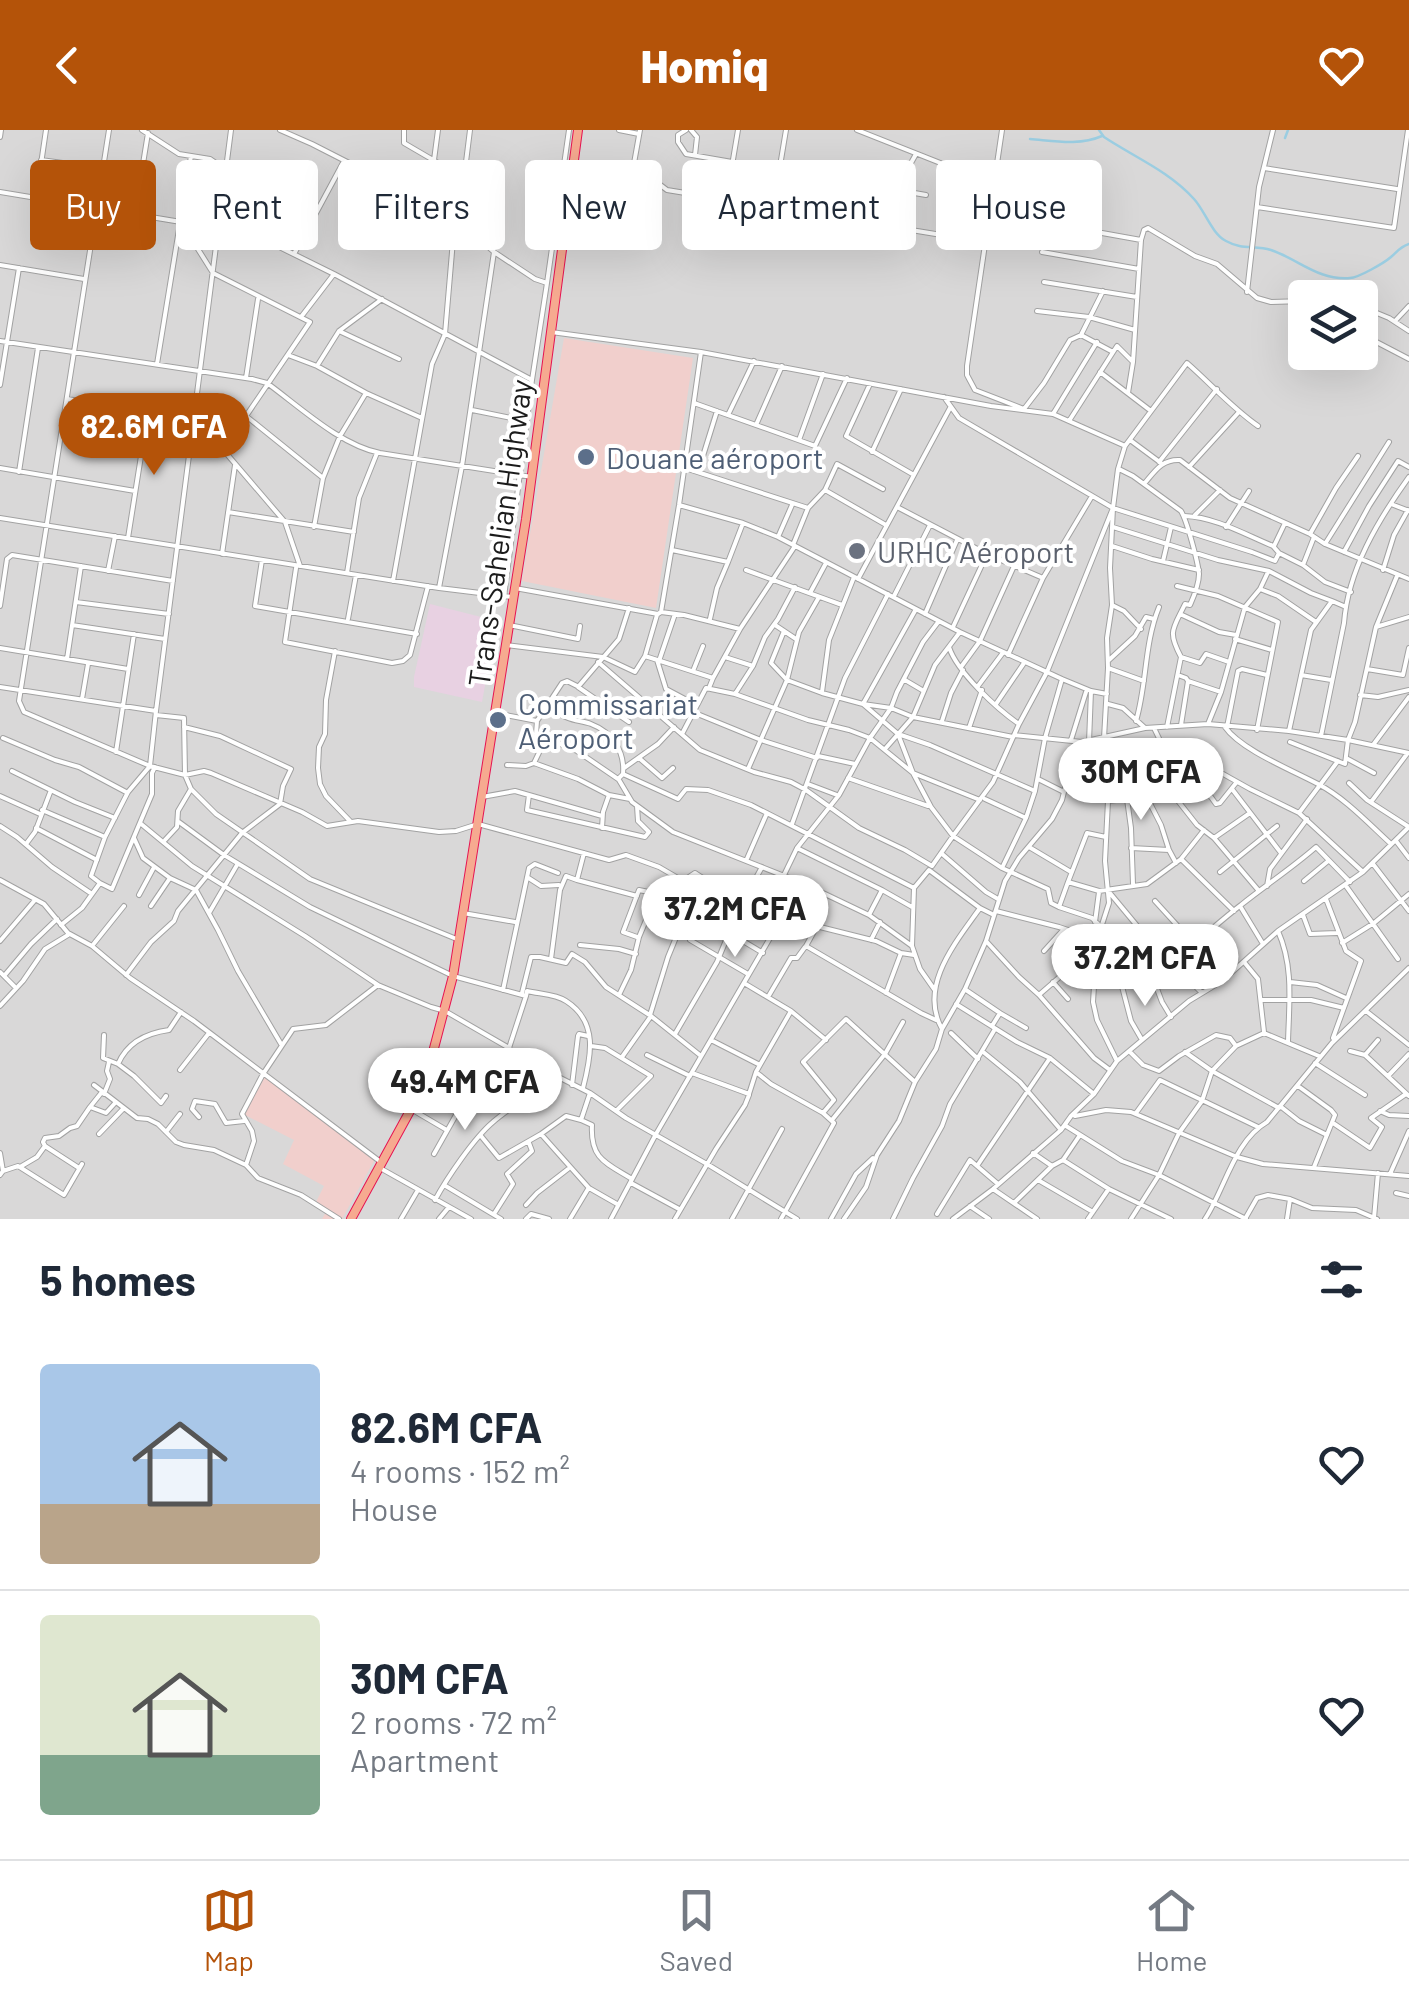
<!DOCTYPE html>
<meta charset="utf-8">
<style>
:root{--surface:#fff;--page:#f6f6f7;--text:#1f2937;--muted:#747a83;--line:#e0e1e3;--accent:#b45309}
body{margin:0;font-family:Barlow,sans-serif;background:var(--page);color:var(--text);height:100vh;display:flex;flex-direction:column;font-size:38px;white-space:nowrap}
*{box-sizing:border-box;margin:0}
p{font-size:32px;color:var(--muted)}
.icon{flex:none;width:55px;height:55px;fill:none;stroke:currentColor;stroke-width:2;stroke-linecap:round;stroke-linejoin:round}
.map{position:relative;height:1089px;overflow:hidden}
.side{display:flex;flex-direction:column;background:var(--surface);flex:1}
.side>*{flex:none}
.hud{position:absolute;left:30px;top:30px;width:1350px;height:90px;display:flex;gap:20px}
.controls{position:absolute;left:1288px;top:150px;display:grid;gap:20px}
.controls a{display:grid;place-items:center;width:90px;height:90px;border-radius:10px;background:var(--surface);box-shadow:0 10px 40px #0002;font-size:50px}
.price{position:absolute;translate:-50% -85px;padding:0 22px;border-radius:35px;background:#fff;color:#222;font-size:32px;line-height:65px;filter:drop-shadow(0 2px 5px #0008)}
.price::after{content:'';position:absolute;left:50%;top:60px;width:30px;height:22px;margin-left:-15px;background:inherit;clip-path:polygon(0 0,100% 0,50% 100%)}
.price.selected{background:var(--accent);color:#fff}
ul{padding:0;list-style:none}
li{display:flex;align-items:center;gap:30px;height:250px;padding:0 40px}
li+li{border-top:2px solid var(--line)}
li span{display:grid;place-items:center;flex:none;width:280px;height:200px;border-radius:10px;color:#555}
li>.icon{margin-inline-start:auto}
span .icon{width:120px;height:120px;fill:#fffc;stroke-width:1}
li b{font-size:42px}
h2{display:flex;justify-content:space-between;align-items:center;height:120px;padding:0 40px;font-size:42px}
.pill{padding:0 35px;border-radius:10px;background:var(--surface);box-shadow:0 10px 40px #0002;font-size:35px;line-height:90px}
.pill.selected{background:var(--accent);color:#fff}
header{display:flex;justify-content:space-between;align-items:center;height:130px;padding:0 40px;background:var(--accent);color:#fff;font-size:45px;font-weight:800}
.dock{display:flex;justify-content:space-around;align-items:center;height:140px;border-top:2px solid var(--line);background:var(--surface);font-size:28px;color:var(--muted)}
.dock a{display:grid;justify-items:center;gap:5px}
.dock .selected{color:var(--accent)}
.map>svg:first-child{display:block}
.residential{fill:#d9d8d8;fill-rule:evenodd}
.commercial{fill:#f1cfcc}
.industrial{fill:#e8d1e2}
.lines{fill:none;stroke-linecap:round;stroke-linejoin:round}
.stream{stroke:#9bcde1;stroke-width:2.5}
.minor-casing{stroke:#a2a2a2;stroke-width:6}
.trunk-casing{stroke:#e61351;stroke-width:10}
.minor{stroke:#fff;stroke-width:4}
.trunk{stroke:#f6aa90;stroke-width:8}
.service-dot{fill:#5c6f8a;stroke:#fff;stroke-width:4}
.worship-dot{fill:#6b7280;stroke:#fff;stroke-width:4}
.labels{text-anchor:middle;dominant-baseline:central;stroke-width:8;stroke-linejoin:round;paint-order:stroke}
.service-label{font-size:30px;fill:#4e5e75;stroke:#fff;text-anchor:start}
.street-label{font-size:30px;fill:#1b1b1b;stroke:#fff}
.worship-label{font-size:30px;fill:#5b616d;stroke:#fff;text-anchor:start}
</style>
<header><svg class="icon" aria-label="back" viewBox="0 0 24 24"><path d="M15 5l-7 7 7 7"/></svg>Homiq<svg class="icon" aria-label="heart" viewBox="0 0 24 24"><path d="M12 20l-8-8c-3-5 5-10 8-4 3-6 11-1 8 4z"/></svg></header>
<div class="map">
<svg width="1409" height="1089" viewBox="0 0 1409 1089">
<rect width="100%" height="100%" fill="#eeeadf"/>
<path class="residential" d="M0,0H1409V1089H0ZM1305,168H1360V222H1305Z"/>
<path class="commercial" d="M564,208L693,228L656,478L522,451Z
M263,946L375,1029L342,1089H322L326,1082L316,1072L324,1056L283,1034L294,1010L243,984Z"/>
<path class="industrial" d="M430,474L485,488L496,494L482,572L414,557V547Z"/>
<g class="lines">
<path class="stream" d="M1099,0L1104,7C1134,27 1169,41 1194,69C1205,81 1212,104 1226,111C1242,120 1255,115 1271,120C1298,129 1319,151 1350,148C1358,148 1384,133 1391,127C1398,121 1400,117 1409,114
M1285,8L1288,0
M1030,9C1055,11 1079,16 1102,6"/>
<g class="minor-casing">
<path id="minor" d="M109,0L19,571L24,582L150,636L185,645L204,641L211,643L302,682L327,696L358,691L439,702L456,701L478,694L609,730L626,725L659,737L683,751L695,743L715,756L712,767L739,779L780,791
M142,0L179,24L210,29L226,40
M404,0V13L464,48
M619,0L639,4
M686,0L678,5V12L686,24L732,32
M691,0L697,7L695,25
M786,0L780,36L782,40L926,65
M857,0L953,38L943,105
M1002,0L967,236V245L975,260L1024,279L1044,253L1070,210L1081,205
M0,7L1,0
M41,30L142,44
M434,30L438,0
M634,35L667,60L966,109
M1264,38L1397,59
M896,60L916,24
M629,61L640,0
M0,62L181,92L213,143L310,192L246,286L220,316
M36,68L46,0
M1257,77L1394,98L1408,0
M135,83L148,3
M723,89L738,0
M219,92L253,104L334,144L532,250L547,153L535,149L494,122L455,87L312,14L280,0
M1052,94L1141,110
M262,108L293,46
M1042,122L1139,139
M294,124L344,31
M0,135L84,149
M1044,152L1137,167
M547,153L569,0
M1103,161L1081,205L1113,222
M1247,162L1259,57L1273,0
M1360,176L1389,188L1409,201
M1037,181L1089,187L1135,200
M301,187L334,144
M1395,191L1409,176
M339,201L399,229
M551,202L701,222L679,375L661,482
M1363,205L1409,229
M0,211L252,249L267,253C300,277 340,315 380,323L532,347
M701,222L991,276L1053,284L1123,315
M288,225L317,236L366,263L422,288
M157,234L191,26
M317,236L339,201L382,169
M1100,242L1151,281
M246,248L258,169
M870,254L846,306L914,345
M0,255L19,138
M1128,263L1133,232L1141,110L1144,100L1148,98L1195,126L1217,134L1257,168L1271,172L1305,171
M944,267L959,288L1113,378L1252,422L1275,431L1279,423
M67,269L194,289
M694,273L815,316L847,248
M472,280L526,291
M1053,284L1097,212
M728,285L754,231
M246,286L323,348
M1069,291L1117,216L1132,231
M756,295L782,236
M61,307L189,325
M799,310L823,244
M1130,310L1161,333
M192,313L220,316L285,392L300,436
M872,322L901,259
M1159,332L1217,259
M1189,337L1239,282
M0,338L135,361
M685,338L808,378L793,415
M1119,339L1133,346L1181,381C1187,391 1198,432 1199,444C1199,455 1194,466 1190,475L1185,474C1173,499 1167,501 1181,527L1167,597
M19,342L38,218
M698,342L717,281
M1144,354C1155,341 1162,329 1180,330L1230,368L1310,404L1325,414L1409,449
M825,360L886,395
M1391,374L1409,381
M679,375L743,393L778,407L960,502L1062,549L1091,561L1107,564
M897,377L987,424L1043,448
M808,378L825,360L837,334L883,359
M228,382L354,402
M1195,385L1220,360
M1185,386C1215,387 1246,405 1273,416L1279,423L1303,435L1325,452L1351,462
M0,388L439,458L513,467
M314,397L323,348L340,306L366,263
M1113,397L1218,430L1269,441L1311,463L1332,471
M1226,397L1249,361
M1310,404L1336,358L1358,326
M778,407L792,375
M128,408L148,282
M1325,414L1389,312
M1112,416L1152,429L1199,440
M1274,416L1285,393
M672,420L728,432L743,393
M1344,422L1369,376L1398,331L1409,337
M222,424L235,335
M262,430L255,476L417,504
M1163,431L1171,397
M1303,435L1314,407
M296,438L285,512L392,533L403,531L410,525L428,456
M746,440L842,475
M1383,440L1394,405L1408,380
M108,441L115,406
M347,443L359,368L377,323
M858,449L950,278
M393,451L432,234L445,204L455,87L464,48L470,0
M1177,456L1218,466L1278,492L1257,600
M439,458L462,336L494,122
M515,458L658,484L661,482L684,485L740,499
M1260,459L1278,466L1316,492
M810,463L826,433
M894,466L930,395
M504,467L532,250
M76,472L169,484
M1112,475L1124,481L1141,499
M0,476L7,429L12,425L173,451
M925,484L957,410
M1180,484L1219,502L1236,505
M657,485L645,526L713,548L709,558
M348,489L356,445
M710,489L717,458L728,432
M72,495L165,509
M509,495L578,509L580,496
M775,495L796,509
M953,497L987,424
M1376,497L1409,487
M784,501L771,533L787,550L822,563L863,574L891,578L913,587L1013,607
M1235,509L1272,520
M506,515L603,527L635,542L645,526
M949,517C957,542 997,579 1019,594
M0,518L128,539
M335,521L326,570L325,604L319,617L318,638L320,654L326,666L350,691
M1008,525L1043,448L1092,366
M725,527L753,536
M1181,527L1200,533L1206,524L1229,532
M67,529L81,436
M657,530L666,559L696,575
M1109,530L1135,506L1146,487L1154,489
M659,531L675,484
M598,532L700,620L754,642L791,652L806,660L859,698L905,720L932,736
M961,537L980,511L1014,436
M1108,538L1144,551
M1367,539L1403,545L1409,518
M693,541L703,516
M1178,545L1186,548L1188,551L1181,595
M1301,545L1331,550
M713,548L740,499L795,416
M905,550L922,560
M1188,551L1221,562
M978,556L1002,524
M0,557L156,581
M822,562L829,510L854,447
M735,564L753,536L765,507L778,489L795,457
M1360,565L1378,567L1409,560
M82,569L88,534
M863,574L898,604L913,643L980,670
M863,574L916,479
M996,574L1024,533
M1108,574L1123,578L1145,598
M546,577C553,580 560,585 568,588C575,591 583,591 591,594C612,602 625,621 623,644
M495,583L537,591L562,553L567,551L577,556
M695,583L761,610L817,628
M156,585L184,588L185,645L191,659L178,681L177,697L165,710
M537,591L536,604L577,621L618,649L623,644L678,669L686,659L708,660L751,675L914,758
M942,591L951,563L963,540
M1136,591C1147,554 1144,514 1159,477
M629,592L578,557L619,509L629,478
M1208,594L1221,562L1245,477L1260,459L1268,442
M1225,597C1241,620 1292,640 1318,654C1345,668 1368,693 1391,714
M1227,597L1238,541L1242,539L1267,545
M969,598L982,560
M1154,598L1168,627L1175,634L1198,649L1216,674L1220,673L1236,653
M1289,601L1311,500L1332,471L1346,477
M682,604L706,558L735,564L808,590L849,600L870,608L913,643L931,677L953,706L993,652L1019,594L1047,542L1113,378
M898,604L930,615L1035,661
M1014,605L1082,612L1145,598L1208,594L1289,601L1348,610L1409,623
M1321,606L1344,493C1348,440 1378,390 1409,347
M3,608L55,630L79,637L126,662
M546,608L534,633L578,649L609,665
M1104,608L1108,538L1107,508L1112,475L1110,438L1113,378L1118,339L1125,316L1187,233C1211,254 1232,278 1258,296
M1071,610L1086,562
M1095,611L1103,625L1108,671L1105,731L1109,773L1097,810L1093,872L1097,890L1117,931
M1089,612L1091,561
M1290,612L1345,634L1348,610L1355,592L1376,497L1397,446
M1162,615L1198,630L1250,659L1299,683L1363,742
M1373,615L1409,567
M885,619L913,587L935,535L960,502
M116,622L134,504
M818,626L855,634
M639,628L662,648L673,638
M1346,628L1374,643
M507,635L526,636L534,633
M624,638L658,614L674,597
M1132,638L1161,695L1169,720L1176,733
M748,639L787,550L799,502L819,467
M12,641L75,672L115,688
M848,648L928,676
M1038,649L1064,662
M619,650L632,672L673,702L802,753
M1349,653L1367,670L1409,697
M808,654L837,665
M1167,657L1197,695L1214,708L1259,761
M191,659L216,684L310,749L459,810
M1232,659L1281,723
M529,665L527,680L645,707L649,702L638,691L637,676
M0,666L40,684
M482,667L515,661L602,686
M985,669L1026,688
M1127,669L1131,698L1133,754
M1108,671C1139,668 1163,661 1189,643
M1371,672L1407,624
M42,680L105,707
M1299,683L1338,631
M179,692L224,725L310,777L453,846L526,866L527,861C539,864 556,864 566,871C599,892 591,927 583,958
M140,693L192,736L305,806L378,855
M792,694L845,548L888,464
M0,696L17,707L52,737L92,764
M36,698L97,730
M602,698L603,682L609,665L630,669
M1106,707L1087,703L1068,752L1099,761L1147,754L1181,729L1204,700
M134,708L143,728L170,748L196,760L218,800L238,841L281,914
M1214,708L1250,683
M1396,711L1409,728
M26,714L35,702L51,660
M1029,717L1071,742
M1131,718L1169,720
M941,723L986,762L998,769
M1181,729L1234,781
M746,731L767,683
M1373,734L1409,781
M932,736L953,706L1002,738L1048,759L1051,773L1059,777
M1002,738L1026,688L1035,661L1045,608L1062,549
M1220,742L1277,696
M784,745L797,718
M527,747L541,756L559,755
M0,750L44,774L68,803L92,816L130,848L194,891L382,1033
M577,750L637,766
M1304,751L1327,732
M1068,752L1059,777L1092,788L1101,797
M100,753L112,759L152,664V643L155,637
M1267,756L1270,739L1307,689
M1346,756L1398,829
M882,760L912,777
M661,762L763,823
M1109,762L1148,809L1159,812L1183,802
M139,765L153,739
M1326,769L1346,821L1361,831L1333,908
M1155,771L1195,815L1222,851
M151,776L170,748
M1240,776L1263,814
M996,781L1059,797L1168,834L1180,841L1202,863
M209,783L237,735
M463,783L515,792
M870,783L882,760L797,718L839,665L870,608L891,578L897,562L923,512L939,491
M1303,785L1310,804L1337,803
M784,788L876,811L901,823L914,825
M1095,792L1099,762
M61,795L82,778L100,753L91,746L105,707L128,662L150,636L156,581L231,0
M817,796L806,816L921,883L936,890
M1278,801C1294,837 1289,874 1288,912
M637,807L623,802L639,760L658,764
M690,810L748,844
M871,810L880,792
M0,811L35,770
M986,811L1019,847L1039,865L1094,928L1110,940
M1342,813L1374,793L1409,764
M580,815L619,819L636,824
M92,816L124,776
M1044,821L1064,799
M1145,827L1162,872L1171,887
M551,829L560,760L566,746L577,750L584,723
M1244,832L1258,849L1264,902
M1168,834C1194,816 1216,794 1241,775C1266,755 1292,738 1316,717L1350,752
M1129,839L1119,845L1131,891L1142,910
M0,842L14,856
M126,845L151,812L174,791L178,781L242,703L280,674L283,656L291,639L220,606L184,597
M4,846L31,814L57,789
M1053,852L1068,869
M1290,852L1317,855L1346,868
M934,859L920,839L912,816L914,758L929,740L980,778L994,785
M503,860L529,738L535,734L558,743
M966,860L1000,883L992,896
M522,863L531,827H540L566,833L572,824L585,832L606,857L651,886L701,926
M886,863L901,823
M1040,864L1070,838L1095,833
M619,865L631,840L639,807L654,771L674,746
M768,867L791,828H797L805,817
M1261,870H1311L1344,878
M956,874L1017,912L1050,928L1094,964
M0,876L23,851L45,819L68,805
M791,881L826,910
M1366,881L1409,915
M1000,883L1026,898
M650,885L668,827L688,778
M942,899L965,859L986,811L1005,751L1019,728L1052,689L1062,670L1072,630L1082,612
M951,903L978,929
M675,904L717,832L739,779L762,737
M104,905L103,928L118,934
M711,910L760,935
M591,916L605,918L651,946L616,981
M509,918L526,866
M982,921L995,899
M1129,921L1143,935L1159,941L1179,926L1216,905L1230,908L1236,916
M1350,921L1365,925L1409,966
M1185,922L1212,941L1279,978
M647,925L690,946
M1365,925L1378,910
M622,927L651,886
M1315,933L1365,965
M180,940L209,903
M756,942L771,954L823,983L834,993L781,1089
M692,943L749,964L756,942L791,881L744,853
M1388,946L1409,924
M94,955L137,988L148,989L158,994L176,1012L184,1015L214,1020L246,1035L258,1048L301,1065L339,1089
M572,955L578,906L579,904L588,906
M1298,956L1331,980L1335,985L1314,1037
M590,963L581,990L592,995C590,1029 606,1033 632,1049
M104,964L110,949L107,941L109,932
M166,966L161,973L134,946L118,934C127,913 147,903 169,900L181,882
M1280,976L1299,991L1327,1005
M90,977L102,962
M411,979L445,999
M1380,981L1389,985L1409,986
M823,983L834,970L803,932L846,889L915,952
M1136,983L1160,950L1258,997
M1075,986L1106,980L1131,982L1237,1027L1263,1034L1409,1046
M199,987L192,979L195,971L215,974L226,993L244,991
M832,990L885,924L903,892
M1333,993L1370,1018L1382,997L1371,988L1406,964
M1066,996L1122,1031L1159,1045L1246,1089
M166,1002L180,984
M99,1004L124,978
M541,1004L589,1058L617,1074
M481,1006L499,1028L541,1004L566,986L581,990
M45,1016L43,1012L45,1008L59,1006L70,998L77,996L90,977L106,983L116,972
M0,1023L3,1041
M1033,1023L1052,1036
M434,1024L465,969
M1063,1030L1109,1059L1171,1089
M246,1035L254,1011L252,1001L242,984L263,944L293,899L326,895L378,855L431,877L445,881L509,918L519,927L590,963L626,988L707,1034L797,1089
M977,1036L1050,928
M20,1037L37,1027L45,1016L79,1038
M380,1038L471,1089
M1390,1044L1409,1001
M0,1045L3,1041L18,1036L64,1065L82,1034
M1038,1050L1093,1082
M631,1053L679,1079
M444,1055L501,1089
M993,1059L1037,1089
M1396,1063L1409,1066
M435,1070C447,1048 474,1008 493,992C512,975 533,967 548,945
M1014,1073L1052,1036L1063,1030L1080,1005
M526,1075L537,1063L568,1039
M970,1076L989,1089
M494,1084L513,1054L507,1044L532,1021L529,1013
M937,1084L970,1030L998,1054
M1374,1088L1378,1043
M401,1089L418,1060
M439,1089L449,1077
M526,1089L531,1084L549,1089
M570,1089L588,1059
M611,1089L656,1004L802,753L869,785L912,816
M675,1089L716,1019L745,975L749,965
M732,1089L782,999
M831,1089L856,1044L873,1028
M844,1089L866,1057L877,1025L899,991L915,952L936,919L942,899C918,856 956,812 980,778
M893,1089L913,1048L942,996L950,974L982,921L1020,952L1061,1000
M953,1089L993,1059L1061,1000L1071,986L1094,964L1117,931L1189,871L1222,851L1278,801L1363,742L1409,697
M1088,1089L1108,1060
M1131,1089L1159,1045L1179,1003L1202,971L1212,941L1236,916L1264,903L1319,926
M1205,1089C1225,1059 1234,1011 1267,992L1332,913L1409,838
M1245,1089L1257,1068L1268,1065L1290,1069L1312,1078L1356,1080L1377,1089
M1287,1089L1290,1069"/>
</g>
<g class="trunk-casing">
<path id="trunk" d="M351,1089L411,979L433,922L453,846L526,389L578,0"/>
</g>
<use href="#minor" class="minor"/>
<use href="#trunk" class="trunk"/>
</g>
<g class="service-dot">
<circle cx="586" cy="327" r="10"/>
<circle cx="498" cy="590" r="10"/>
</g>
<circle class="worship-dot" cx="857" cy="421" r="10"/>
<g class="labels">
<g class="service-label">
<text x="606" y="327">Douane aéroport</text>
<text x="518" y="573">Commissariat<tspan x="518" dy="34">Aéroport</tspan></text>
</g>
<g class="street-label">
<text transform="translate(499 403) rotate(-82)">Trans-Sahelian Highway</text>
</g>
<g class="worship-label">
<text x="877" y="421">URHC Aéroport</text>
</g>
</g>
</svg>
<div class="controls">
<a><svg class="icon" aria-label="layers" viewBox="0 0 24 24"><path d="M12 4l9 5-9 5-9-5zM3 14l9 5 9-5"/></svg></a>
</div>
<b class="price selected" style="left:154px;top:348px">82.6M CFA</b>
<b class="price" style="left:1141px;top:693px">30M CFA</b>
<b class="price" style="left:735px;top:830px">37.2M CFA</b>
<b class="price" style="left:1145px;top:879px">37.2M CFA</b>
<b class="price" style="left:465px;top:1003px">49.4M CFA</b>
<div class="hud">
<a class="pill selected">Buy</a>
<a class="pill">Rent</a>
<a class="pill">Filters</a>
<a class="pill">New</a>
<a class="pill">Apartment</a>
<a class="pill">House</a>
</div>
</div>
<section class="side">
<h2>5 homes<svg class="icon" aria-label="filters" viewBox="0 0 24 24"><path d="M4 7h16M4 17h16"/><circle cx="9" cy="7" r="2"/><circle cx="15" cy="17" r="2"/></svg></h2>
<ul>
<li><span style="background:linear-gradient(#a9c7e8 70%,#b9a48a 0)"><svg class="icon" aria-label="home" viewBox="0 0 24 24"><path d="M3 11l9-7 9 7M6 9v11h12V9"/></svg></span><div><b>82.6M CFA</b><p>4 rooms · 152 m²</p><p>House</p></div><svg class="icon" aria-label="heart" viewBox="0 0 24 24"><path d="M12 20l-8-8c-3-5 5-10 8-4 3-6 11-1 8 4z"/></svg></li>
<li><span style="background:linear-gradient(#dfe7d0 70%,#7fa58c 0)"><svg class="icon" aria-label="home" viewBox="0 0 24 24"><path d="M3 11l9-7 9 7M6 9v11h12V9"/></svg></span><div><b>30M CFA</b><p>2 rooms · 72 m²</p><p>Apartment</p></div><svg class="icon" aria-label="heart" viewBox="0 0 24 24"><path d="M12 20l-8-8c-3-5 5-10 8-4 3-6 11-1 8 4z"/></svg></li>
</ul>
</section>
<nav class="dock">
<a class="selected"><svg class="icon" aria-label="map" viewBox="0 0 24 24"><path d="M3 6l6-2 6 2 6-2v14l-6 2-6-2-6 2zM9 4v14M15 6v14"/></svg>Map</a>
<a><svg class="icon" aria-label="saved" viewBox="0 0 24 24"><path d="M7 4h10v16l-5-4-5 4z"/></svg>Saved</a>
<a><svg class="icon" aria-label="home" viewBox="0 0 24 24"><path d="M3 11l9-7 9 7M6 9v11h12V9"/></svg>Home</a>
</nav>
